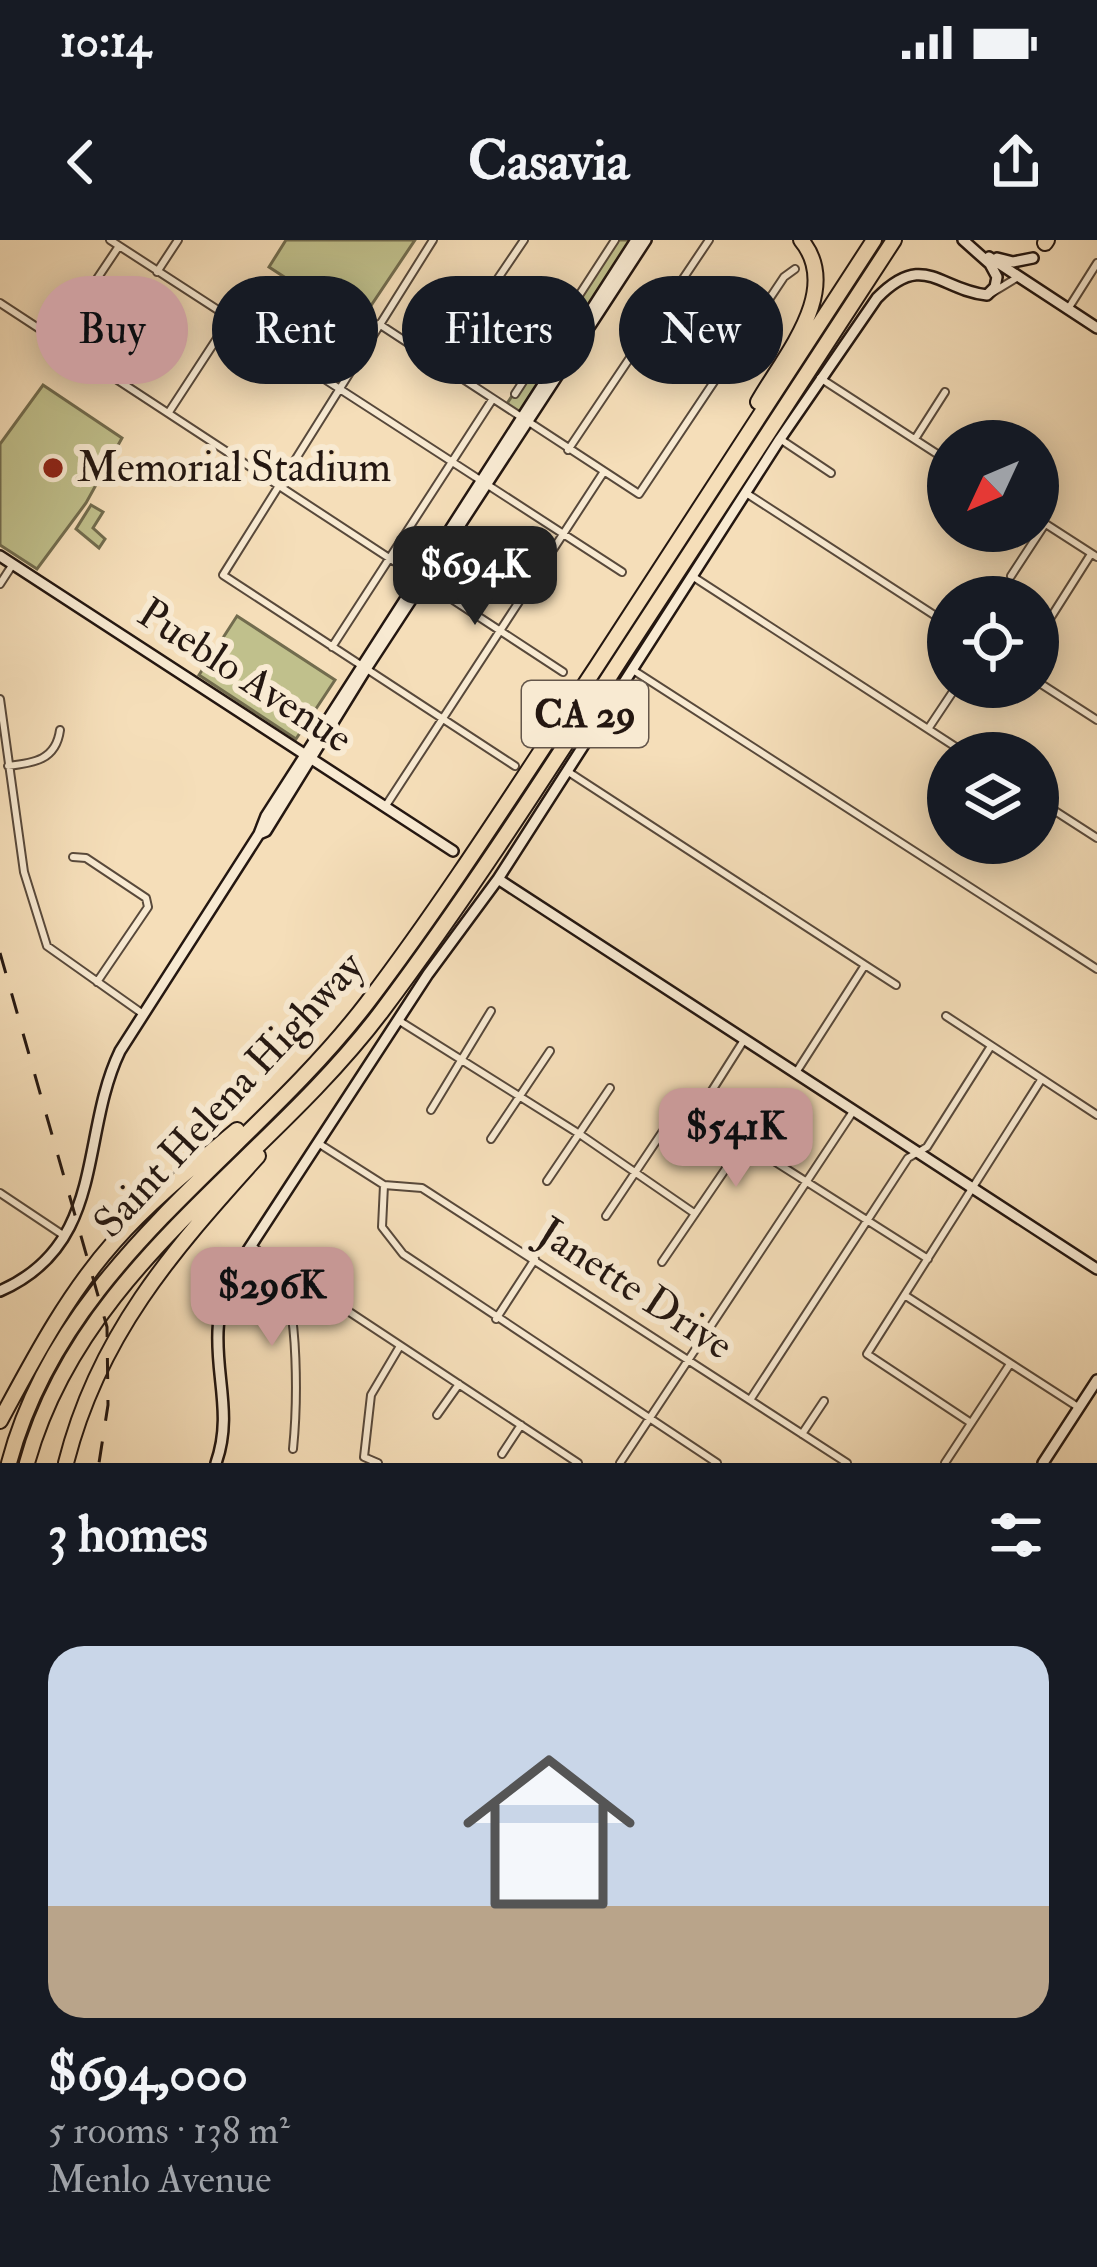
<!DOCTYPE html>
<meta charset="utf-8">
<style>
:root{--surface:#171b24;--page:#20242c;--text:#f1f3f6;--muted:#9ea1a6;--line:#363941;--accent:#c59692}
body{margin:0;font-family:"IM FELL Double Pica",serif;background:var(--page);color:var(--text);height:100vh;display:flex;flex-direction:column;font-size:45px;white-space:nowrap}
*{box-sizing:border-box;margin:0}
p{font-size:39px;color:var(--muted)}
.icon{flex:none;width:66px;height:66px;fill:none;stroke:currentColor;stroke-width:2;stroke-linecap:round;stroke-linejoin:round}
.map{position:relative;height:1223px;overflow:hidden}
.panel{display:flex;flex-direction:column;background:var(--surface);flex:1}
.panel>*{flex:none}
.top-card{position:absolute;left:36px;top:36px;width:1026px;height:108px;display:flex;gap:24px}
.needle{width:78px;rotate:226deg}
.controls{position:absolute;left:927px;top:180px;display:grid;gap:24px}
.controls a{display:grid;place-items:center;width:132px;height:132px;border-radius:50%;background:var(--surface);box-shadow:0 6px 30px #0003;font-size:60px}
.price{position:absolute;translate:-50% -102px;padding:0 27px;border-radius:24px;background:var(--accent);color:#111;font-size:39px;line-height:78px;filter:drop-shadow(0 3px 6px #0008)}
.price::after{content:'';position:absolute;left:50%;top:72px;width:36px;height:27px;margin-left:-18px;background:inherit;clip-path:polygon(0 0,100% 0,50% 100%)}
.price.selected{background:#222;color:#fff}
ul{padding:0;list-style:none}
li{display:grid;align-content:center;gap:24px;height:636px;padding:0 48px}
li+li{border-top:3px solid var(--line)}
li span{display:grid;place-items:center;height:372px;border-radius:36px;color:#555}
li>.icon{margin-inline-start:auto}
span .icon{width:216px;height:216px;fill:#fffc;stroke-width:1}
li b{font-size:51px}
h2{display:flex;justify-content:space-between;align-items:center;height:144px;padding:0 48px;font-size:51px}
.pill{padding:0 42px;border-radius:54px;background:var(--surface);box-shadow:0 6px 30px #0003;font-size:42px;line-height:108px}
.pill.selected{background:var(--accent);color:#111}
.status{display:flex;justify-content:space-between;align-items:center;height:84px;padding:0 60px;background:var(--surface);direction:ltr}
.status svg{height:33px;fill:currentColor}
header{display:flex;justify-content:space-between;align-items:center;height:156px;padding:0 48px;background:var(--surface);font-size:54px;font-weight:700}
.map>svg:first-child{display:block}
.green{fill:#c0c08c;stroke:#726c4e;stroke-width:3}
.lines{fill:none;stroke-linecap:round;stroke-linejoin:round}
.street-casing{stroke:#58493b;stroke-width:10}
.secondary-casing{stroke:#241711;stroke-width:14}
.highway-casing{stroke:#241711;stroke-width:18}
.street{stroke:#f8ead2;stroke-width:6}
.secondary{stroke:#f8ead2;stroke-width:9}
.highway{stroke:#f5deb9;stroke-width:14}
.rail{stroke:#241711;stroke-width:3;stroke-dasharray:21 21;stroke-linecap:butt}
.poi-dot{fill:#8f2418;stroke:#f8ead2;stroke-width:4.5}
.labels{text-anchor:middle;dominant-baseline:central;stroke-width:12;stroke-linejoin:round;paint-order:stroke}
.shield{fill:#f8ead2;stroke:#64564b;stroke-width:3}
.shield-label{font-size:39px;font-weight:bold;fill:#241711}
.poi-label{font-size:42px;fill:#241711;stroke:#f8ead2;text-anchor:start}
.street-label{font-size:42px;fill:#241711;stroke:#f8ead2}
</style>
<div class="status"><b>10:14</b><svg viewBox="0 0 49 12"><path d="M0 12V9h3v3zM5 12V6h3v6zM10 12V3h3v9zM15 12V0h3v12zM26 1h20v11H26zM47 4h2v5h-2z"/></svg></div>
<header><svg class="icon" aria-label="back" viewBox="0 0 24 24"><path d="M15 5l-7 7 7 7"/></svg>Casavia<svg class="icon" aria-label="share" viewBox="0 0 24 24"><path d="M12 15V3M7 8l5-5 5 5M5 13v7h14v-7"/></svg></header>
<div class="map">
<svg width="1097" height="1223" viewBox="0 0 1097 1223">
<rect width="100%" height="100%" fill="#f5deb9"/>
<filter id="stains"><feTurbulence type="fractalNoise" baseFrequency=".00167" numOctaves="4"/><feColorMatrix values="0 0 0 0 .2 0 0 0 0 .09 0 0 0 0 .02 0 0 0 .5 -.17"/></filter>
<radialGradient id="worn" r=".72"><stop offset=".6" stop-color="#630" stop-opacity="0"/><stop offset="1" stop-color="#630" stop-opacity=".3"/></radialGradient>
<path class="green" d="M286,0H415L358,85L269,27Z
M615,0H636L521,180L504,168Z
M43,145L122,198L86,263L37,329L0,305V204Z
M91,265L103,272L93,288L105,299L99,308L76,289Z
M237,376L335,440L296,499L199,435Z"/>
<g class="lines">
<g class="street-casing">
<path id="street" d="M110,0L622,332
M433,0L223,335L515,526
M157,32L178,0
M675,53L743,97
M990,54L1018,37
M0,63L563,432
M1068,69L1097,23
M379,84L639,254L784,37L795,29
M56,100L119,6
M440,124L524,0
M820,138L948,221
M515,154L615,0
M169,172L229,80
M780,199L831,233
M915,199L945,152
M568,210L709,0
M746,253L948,384
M1038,279L1097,317
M692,336L965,513
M1011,336L1045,284
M0,344L13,324
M1046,385L1091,314
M332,407L492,160
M633,430L1097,729
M1038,442L1097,480
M0,459L24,632L47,706L143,774
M928,489L956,447
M8,526C34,523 56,520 60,490
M567,531L865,725L797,831
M1038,560L1097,598
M385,567L603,233
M73,617L86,618L146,658L148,667L97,742
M865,725L896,745
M946,776L1097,875
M398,780L581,895L694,973
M706,860L744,800
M431,870L491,771
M491,899L550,811
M318,903L384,945L382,987L403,1014L717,1223
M547,941L610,848
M384,945L422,948L847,1223
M0,953L63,995
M606,976L665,888
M252,1006C262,1014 272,1021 279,1032C300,1066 297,1169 293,1209
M662,1022L744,902L928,1019
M906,1056L1078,1167
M290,1062H323L345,1069L578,1223
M496,1079L535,1019
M750,1160L908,918L927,907L991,806
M437,1175L459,1144
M971,1183L867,1114L1041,840
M802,1194L824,1161
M502,1214L521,1185
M378,1223L364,1217L371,1155L400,1106
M620,1223L854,870
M945,1223L1010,1124"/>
</g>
<g class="secondary-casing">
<path id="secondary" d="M989,17L1097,88
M997,18L1013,22L1033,18
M0,316L453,611
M259,594L266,591L366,429L646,0
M498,639L1097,1029
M0,1051C107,1004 79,896 120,811L259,594L266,576L636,0
M216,1223C240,1156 194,1102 237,1027L428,734L498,639L780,199L877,58C924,10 939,50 987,55L995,47L997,37L990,24L963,0
M1043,1223L1097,1140"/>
</g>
<g class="highway-casing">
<path id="highway" d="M1045,3L1047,0
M758,162C784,116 843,50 801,0
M0,1181C34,1118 67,1055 114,1002C151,960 195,925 237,890
M9,1223C62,1023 248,918 367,763C449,655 522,539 597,426C689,284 781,142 874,0
M27,1223C81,1027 266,925 382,771C469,655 547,533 626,411C715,274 804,137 894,0
M66,1223C98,1096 172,1011 258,916"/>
</g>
<use href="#street" class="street"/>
<use href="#secondary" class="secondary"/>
<use href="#highway" class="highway"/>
<path class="rail" d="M0,713L107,1087L108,1165L99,1223"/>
</g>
<circle class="poi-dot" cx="53" cy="228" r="12"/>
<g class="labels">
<rect class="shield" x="522" y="441" width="126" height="66" rx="9"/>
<g class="shield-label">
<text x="585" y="474">CA 29</text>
</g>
<g class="poi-label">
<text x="77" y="228">Memorial Stadium</text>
</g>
<g class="street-label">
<text transform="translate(245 436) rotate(33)">Pueblo Avenue</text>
<text transform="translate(229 855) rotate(-47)">Saint Helena Highway</text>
<text transform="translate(635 1049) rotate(33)">Janette Drive</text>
</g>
</g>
<rect width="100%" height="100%" filter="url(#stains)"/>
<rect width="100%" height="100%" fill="url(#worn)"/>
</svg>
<div class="controls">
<a><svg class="needle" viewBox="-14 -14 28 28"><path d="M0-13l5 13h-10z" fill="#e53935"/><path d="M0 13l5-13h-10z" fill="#9ea1a6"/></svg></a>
<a><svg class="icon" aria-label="locate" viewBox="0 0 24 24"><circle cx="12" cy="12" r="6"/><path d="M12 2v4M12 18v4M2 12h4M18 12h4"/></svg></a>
<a><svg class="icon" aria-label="layers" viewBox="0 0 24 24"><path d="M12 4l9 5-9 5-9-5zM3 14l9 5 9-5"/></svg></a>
</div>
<b class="price selected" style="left:475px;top:388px">$694K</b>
<b class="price" style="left:736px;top:950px">$541K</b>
<b class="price" style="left:272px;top:1109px">$296K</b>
<div class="top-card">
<a class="pill selected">Buy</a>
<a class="pill">Rent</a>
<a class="pill">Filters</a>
<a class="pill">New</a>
</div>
</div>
<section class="panel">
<h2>3 homes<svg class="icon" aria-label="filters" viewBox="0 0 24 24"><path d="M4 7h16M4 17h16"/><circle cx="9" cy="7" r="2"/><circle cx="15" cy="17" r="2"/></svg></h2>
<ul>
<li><span style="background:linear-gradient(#c9d6e8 70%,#b9a48a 0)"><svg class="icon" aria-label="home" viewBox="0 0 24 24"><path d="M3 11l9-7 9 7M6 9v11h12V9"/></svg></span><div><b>$694,000</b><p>5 rooms · 138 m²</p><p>Menlo Avenue</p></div></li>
</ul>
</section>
